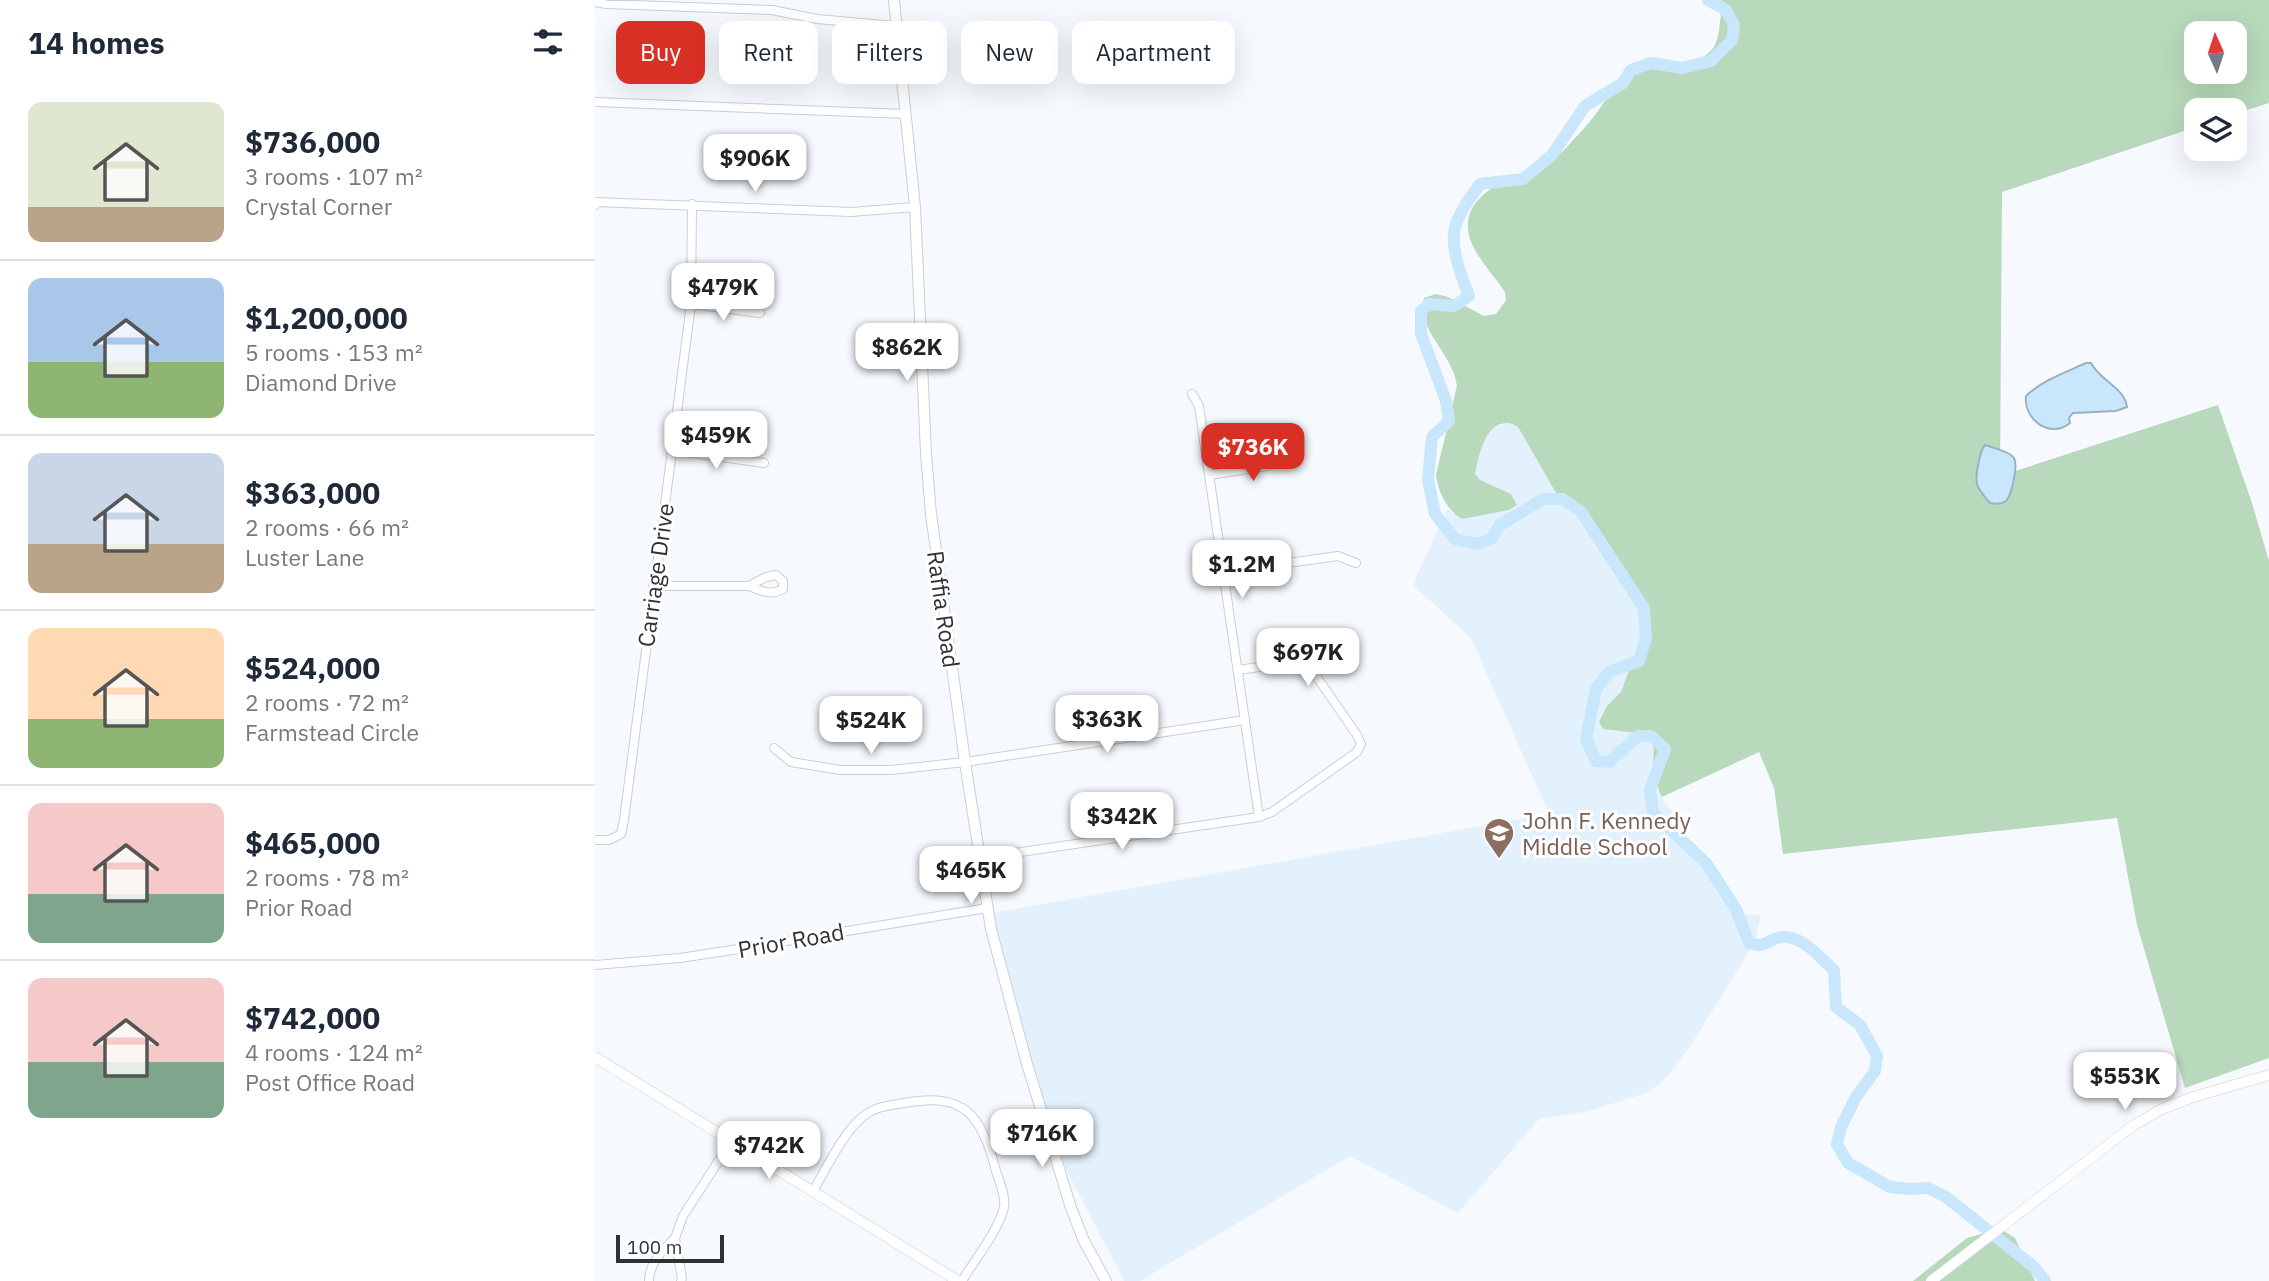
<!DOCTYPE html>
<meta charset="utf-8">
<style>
:root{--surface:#fff;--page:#f6f6f7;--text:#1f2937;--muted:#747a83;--line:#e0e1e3;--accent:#d93025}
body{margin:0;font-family:"IBM Plex Sans",sans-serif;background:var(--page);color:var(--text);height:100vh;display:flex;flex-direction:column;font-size:26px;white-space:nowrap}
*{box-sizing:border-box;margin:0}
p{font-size:23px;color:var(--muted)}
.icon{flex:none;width:38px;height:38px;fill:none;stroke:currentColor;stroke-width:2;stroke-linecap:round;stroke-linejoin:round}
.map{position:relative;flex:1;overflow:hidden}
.side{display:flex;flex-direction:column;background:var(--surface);width:595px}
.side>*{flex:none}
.top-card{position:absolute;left:21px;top:21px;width:665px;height:63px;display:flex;gap:14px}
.needle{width:46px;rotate:357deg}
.buttons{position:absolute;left:1589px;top:21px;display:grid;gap:14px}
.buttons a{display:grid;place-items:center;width:63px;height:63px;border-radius:14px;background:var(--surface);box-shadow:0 7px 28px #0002;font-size:35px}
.scale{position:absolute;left:21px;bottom:18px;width:108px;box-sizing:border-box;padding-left:7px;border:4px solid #2e3235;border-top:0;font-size:19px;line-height:24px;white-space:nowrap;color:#2e3235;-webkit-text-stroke:5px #fff;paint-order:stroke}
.price{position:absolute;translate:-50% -60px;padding:0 16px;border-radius:14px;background:#fff;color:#222;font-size:23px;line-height:46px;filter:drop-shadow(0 2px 4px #0008)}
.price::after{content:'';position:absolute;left:50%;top:42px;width:21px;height:16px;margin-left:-10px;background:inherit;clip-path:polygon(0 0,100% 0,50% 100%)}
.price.selected{background:var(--accent);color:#fff}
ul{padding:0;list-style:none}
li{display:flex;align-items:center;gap:21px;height:175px;padding:0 28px}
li+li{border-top:2px solid var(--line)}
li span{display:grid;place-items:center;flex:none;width:196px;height:140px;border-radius:14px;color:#555}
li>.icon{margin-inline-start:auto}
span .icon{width:84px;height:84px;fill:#fffc;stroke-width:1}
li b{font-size:30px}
h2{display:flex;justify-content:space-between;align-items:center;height:84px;padding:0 28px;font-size:30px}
.tag{padding:0 24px;border-radius:14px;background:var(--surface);box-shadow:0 7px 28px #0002;font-size:24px;line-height:63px}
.tag.selected{background:var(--accent);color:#fff}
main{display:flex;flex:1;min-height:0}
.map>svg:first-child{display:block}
.built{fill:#e3f1fc}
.green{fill:#b8d9bb;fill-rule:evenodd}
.water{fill:#c8e7fc;stroke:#9ab1c0;stroke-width:2}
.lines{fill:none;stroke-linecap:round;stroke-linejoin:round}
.river{stroke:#c8e7fc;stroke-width:12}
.minor-casing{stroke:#c6d0d8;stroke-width:10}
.tertiary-casing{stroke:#c6d0d8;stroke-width:11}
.secondary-casing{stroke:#c6d0d8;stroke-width:12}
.minor{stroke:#fff;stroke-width:8}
.tertiary{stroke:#fff;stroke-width:10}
.secondary{stroke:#fff;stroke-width:10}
.labels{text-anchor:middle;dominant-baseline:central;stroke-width:6;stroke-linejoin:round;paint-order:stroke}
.street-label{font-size:23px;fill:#2e3235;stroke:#fff}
.education-label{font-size:23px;fill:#785e54;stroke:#fff;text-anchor:start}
</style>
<main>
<section class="side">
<h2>14 homes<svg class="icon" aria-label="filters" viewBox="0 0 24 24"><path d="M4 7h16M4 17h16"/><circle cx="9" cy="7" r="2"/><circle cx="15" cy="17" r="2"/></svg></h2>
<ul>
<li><span style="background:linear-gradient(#dfe7d0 75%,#b9a48a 0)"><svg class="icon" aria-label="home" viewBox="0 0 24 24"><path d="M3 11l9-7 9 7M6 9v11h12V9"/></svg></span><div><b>$736,000</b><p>3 rooms · 107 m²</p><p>Crystal Corner</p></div></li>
<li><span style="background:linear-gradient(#a9c7e8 60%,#8fb573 0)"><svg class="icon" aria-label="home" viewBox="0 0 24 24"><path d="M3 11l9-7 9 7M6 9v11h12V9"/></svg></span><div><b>$1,200,000</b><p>5 rooms · 153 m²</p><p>Diamond Drive</p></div></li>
<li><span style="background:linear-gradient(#c9d6e8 65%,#b9a48a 0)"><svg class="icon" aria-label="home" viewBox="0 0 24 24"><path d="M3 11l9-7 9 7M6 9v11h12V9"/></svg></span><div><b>$363,000</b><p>2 rooms · 66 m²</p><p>Luster Lane</p></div></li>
<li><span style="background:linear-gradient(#ffd9b3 65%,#8fb573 0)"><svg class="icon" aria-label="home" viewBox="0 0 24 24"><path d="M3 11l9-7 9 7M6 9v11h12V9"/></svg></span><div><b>$524,000</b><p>2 rooms · 72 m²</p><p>Farmstead Circle</p></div></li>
<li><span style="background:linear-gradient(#f6c9c9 65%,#7fa58c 0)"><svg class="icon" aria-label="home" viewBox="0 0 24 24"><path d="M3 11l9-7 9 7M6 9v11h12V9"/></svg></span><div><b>$465,000</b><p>2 rooms · 78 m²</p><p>Prior Road</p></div></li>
<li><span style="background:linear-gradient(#f6c9c9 60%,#7fa58c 0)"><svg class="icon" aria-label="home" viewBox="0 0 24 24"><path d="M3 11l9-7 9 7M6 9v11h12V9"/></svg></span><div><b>$742,000</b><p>4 rooms · 124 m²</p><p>Post Office Road</p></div></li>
</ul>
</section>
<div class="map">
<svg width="1674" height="1281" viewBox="0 0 1674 1281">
<rect width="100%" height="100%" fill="#f6fafe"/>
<path class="built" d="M912,423L923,427L964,498L995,528L998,535L1017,552L1037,582L1055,626L1057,639L1052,650L1039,657L1026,693L1012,706L1004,722L1007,729L1051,734L1059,742L1058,766L1061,787L1070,803L1084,819L1093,840L1125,879L1141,909L1147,914L1166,915L1159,944L1094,1048L1072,1077L1054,1092L995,1111L944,1119L863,1213L755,1156L545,1281H529L471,1169L450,1109L392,914L954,814L876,638L818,585L853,507L857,513L915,494L885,480L880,475L888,442L901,426Z"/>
<path class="green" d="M1127,0H1674V103L1640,114V110H1601V127L1407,192L1405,476L1623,405L1657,503L1674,561V1058L1590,1088L1542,925L1522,818L1188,854L1179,788L1164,752L1067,797C1057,779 1058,761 1059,741L1051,734L1008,729L1004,722L1012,706L1026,692L1039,657L1052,650L1057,639L1055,626L1037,582L1017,552L997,535L995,528L964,498L923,427C919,425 916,423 912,423C889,423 884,458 880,474L885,480L916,494L922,505L914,510L867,519C852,510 843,492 841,475L862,386C858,353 820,329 829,298L841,294L853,297L889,316L901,314L911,300L910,292C900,277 884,260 877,244C862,209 890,189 919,177C942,168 950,169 969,150C982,136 997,121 1007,105C1015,95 1019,83 1030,77C1044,69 1056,69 1071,68C1085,67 1111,60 1119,47C1125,37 1126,12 1127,0ZM1601,33H1640V72H1601Z
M1409,1231L1420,1238L1440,1281H1318L1372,1238L1389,1233Z"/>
<path class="water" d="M1491,363H1496C1504,380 1530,388 1532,407L1521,411L1478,413L1474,418L1475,423C1454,440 1428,418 1431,396C1448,380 1469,373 1491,363Z
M1390,445C1397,448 1415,451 1419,458C1423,465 1417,495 1411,501C1406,505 1400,504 1395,503C1390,497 1384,491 1382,484C1380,476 1385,450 1390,445Z"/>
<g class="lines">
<path class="river" d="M1113,0L1131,10L1139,25L1137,40L1116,61L1087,68L1056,63L1036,70L1028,83L990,106L957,155L928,179L885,184C875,198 861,216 859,233C857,254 867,277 874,296L859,306L834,304L826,311V334L851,401L854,421L837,437L833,479L840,514L860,539L882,544L896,539L905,525L948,499H968L986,512L1049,608L1051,638L1044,661L1014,672L1001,689L991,739L1001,761L1014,762L1043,736H1056L1070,749L1055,790L1058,813L1111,863L1141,909L1154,943C1174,949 1170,939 1187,937C1207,935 1225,958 1239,970L1241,1007L1265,1025L1282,1056L1280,1071L1261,1097L1246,1127L1242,1144L1253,1163L1295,1187L1315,1189L1333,1188L1351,1197L1439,1267L1450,1281"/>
<g class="minor-casing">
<path id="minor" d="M0,2L11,4L177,10L222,19L301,26
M0,102L311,114
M0,205V202L256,212L320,207
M96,304L165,313
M597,394L604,406L664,817
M77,450L169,463
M614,475L672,466L690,456
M628,572L743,556L761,563
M58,586H154C166,591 176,596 188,589V581L181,575L171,577L154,586
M179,748L196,762L246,770H296L370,762L650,720
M0,840H14L26,834L29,820L96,304L97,204
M385,858L664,817L677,812L762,752L766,744L762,735L715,667L706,661L643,670
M0,965L85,958L137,950L392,908
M218,1191C232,1168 250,1127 273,1113C283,1106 298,1105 309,1103C371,1092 386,1115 401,1171C404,1181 411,1196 409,1207C405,1228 379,1261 367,1281
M80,1238L88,1216L137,1140
M54,1281C54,1263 68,1250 80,1238L87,1278L86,1281"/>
</g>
<g class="tertiary-casing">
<path id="tertiary" d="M0,1057L363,1281
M1336,1281L1539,1125L1567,1109L1598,1097L1674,1075"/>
</g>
<g class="secondary-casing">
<path id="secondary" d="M299,0L320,207L331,453L336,514L370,762L396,929L432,1064L476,1208L489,1241L511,1281"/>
</g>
<use href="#minor" class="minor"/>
<use href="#tertiary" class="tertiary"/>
<use href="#secondary" class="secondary"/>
</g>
<defs>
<g id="school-pin" transform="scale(1.575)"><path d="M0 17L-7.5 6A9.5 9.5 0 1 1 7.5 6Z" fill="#8d6e63" stroke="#fff"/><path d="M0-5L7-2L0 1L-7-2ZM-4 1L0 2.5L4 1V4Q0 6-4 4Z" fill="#fff"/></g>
</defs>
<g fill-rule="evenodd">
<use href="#school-pin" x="904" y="833"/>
</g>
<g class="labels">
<g class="street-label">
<text transform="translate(60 575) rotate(-82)">Carriage Drive</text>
<text transform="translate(349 609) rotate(82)">Raffia Road</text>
<text transform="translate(196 940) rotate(-10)">Prior Road</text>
</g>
<g class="education-label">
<text x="927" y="820">John F. Kennedy<tspan x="927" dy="26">Middle School</tspan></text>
</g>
</g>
</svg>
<div class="buttons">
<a><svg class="needle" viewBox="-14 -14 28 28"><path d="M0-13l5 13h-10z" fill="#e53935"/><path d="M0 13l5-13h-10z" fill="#747a83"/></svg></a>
<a><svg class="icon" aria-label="layers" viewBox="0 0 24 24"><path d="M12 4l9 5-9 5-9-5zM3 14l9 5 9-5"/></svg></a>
</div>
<div class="scale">100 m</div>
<b class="price" style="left:160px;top:194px">$906K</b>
<b class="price" style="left:128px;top:323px">$479K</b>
<b class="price" style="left:312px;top:383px">$862K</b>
<b class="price" style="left:121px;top:471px">$459K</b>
<b class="price selected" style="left:658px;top:483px">$736K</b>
<b class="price" style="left:647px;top:600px">$1.2M</b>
<b class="price" style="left:713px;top:688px">$697K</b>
<b class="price" style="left:512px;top:755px">$363K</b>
<b class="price" style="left:276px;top:756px">$524K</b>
<b class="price" style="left:527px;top:852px">$342K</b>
<b class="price" style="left:376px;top:906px">$465K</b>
<b class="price" style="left:1530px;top:1112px">$553K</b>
<b class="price" style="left:447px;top:1169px">$716K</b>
<b class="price" style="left:174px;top:1181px">$742K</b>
<div class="top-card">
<a class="tag selected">Buy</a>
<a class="tag">Rent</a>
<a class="tag">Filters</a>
<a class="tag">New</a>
<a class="tag">Apartment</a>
</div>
</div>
</main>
